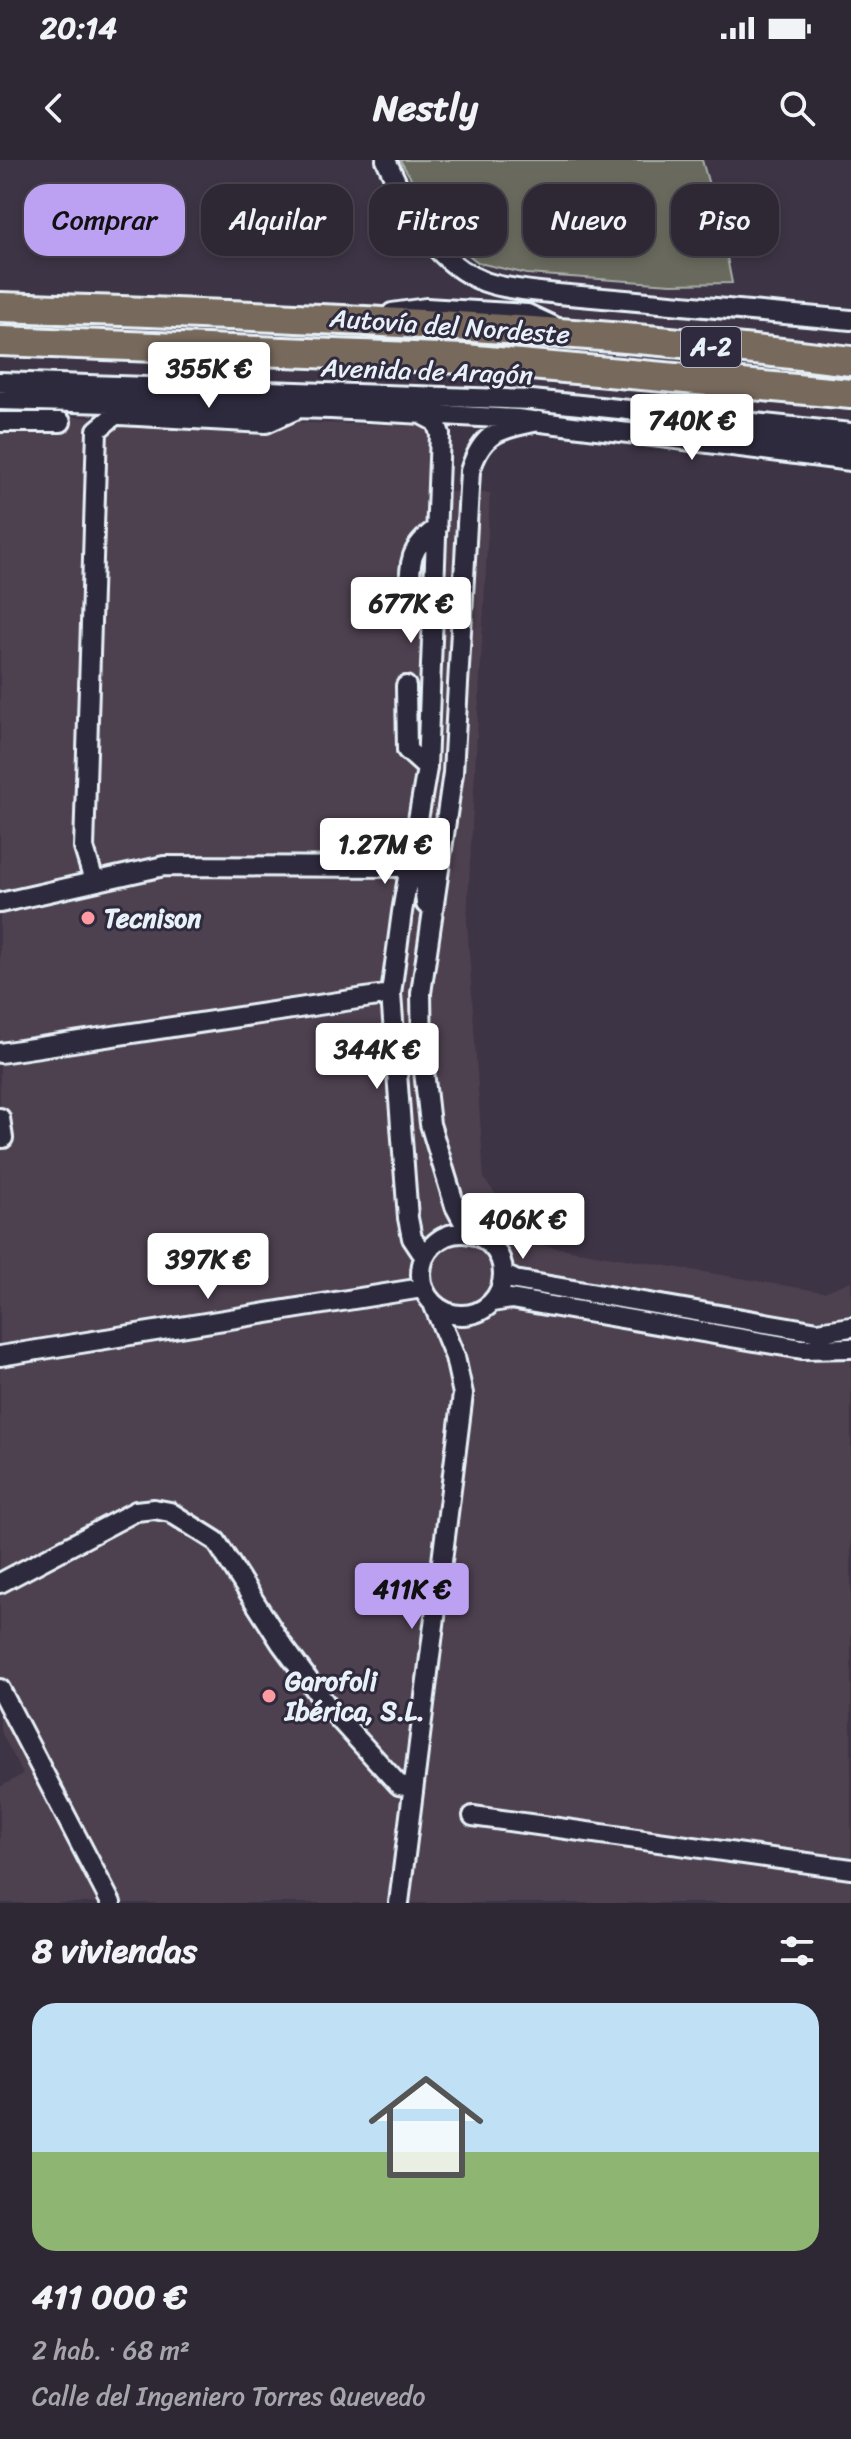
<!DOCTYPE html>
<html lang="es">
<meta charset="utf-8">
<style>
:root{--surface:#2e2734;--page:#362f3c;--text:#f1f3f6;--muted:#a7a5ac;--line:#49444f;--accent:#bca0f2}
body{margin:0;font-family:Sriracha,sans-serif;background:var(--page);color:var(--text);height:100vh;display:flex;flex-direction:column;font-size:30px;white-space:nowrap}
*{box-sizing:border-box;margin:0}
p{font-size:26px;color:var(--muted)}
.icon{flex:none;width:44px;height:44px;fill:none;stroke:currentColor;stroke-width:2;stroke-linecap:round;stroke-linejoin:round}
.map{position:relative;height:1743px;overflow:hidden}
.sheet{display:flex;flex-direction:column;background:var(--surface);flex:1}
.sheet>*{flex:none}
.guide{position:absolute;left:24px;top:24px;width:804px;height:72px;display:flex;gap:16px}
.price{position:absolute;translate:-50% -68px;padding:0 18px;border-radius:8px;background:#fff;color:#222;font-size:26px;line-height:52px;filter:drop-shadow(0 2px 4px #0008)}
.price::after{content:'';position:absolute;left:50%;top:48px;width:24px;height:18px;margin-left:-12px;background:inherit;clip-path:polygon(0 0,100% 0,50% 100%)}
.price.selected{background:var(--accent);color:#111}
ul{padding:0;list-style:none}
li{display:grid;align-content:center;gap:16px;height:424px;padding:0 32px}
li+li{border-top:2px solid var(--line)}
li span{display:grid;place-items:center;height:248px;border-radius:24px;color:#555}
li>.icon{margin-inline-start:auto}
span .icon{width:144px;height:144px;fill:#fffc;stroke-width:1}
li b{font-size:34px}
h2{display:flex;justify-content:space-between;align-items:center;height:96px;padding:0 32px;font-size:34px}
.pill{padding:0 28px;border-radius:24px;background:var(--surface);box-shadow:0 4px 12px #0003,0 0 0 2px var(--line);font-size:28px;line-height:72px}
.pill.selected{background:var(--accent);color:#111}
.status{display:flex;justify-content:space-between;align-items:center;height:56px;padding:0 40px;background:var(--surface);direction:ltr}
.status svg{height:22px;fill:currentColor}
header{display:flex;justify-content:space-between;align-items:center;height:104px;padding:0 32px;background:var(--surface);font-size:36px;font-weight:700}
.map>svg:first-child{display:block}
.built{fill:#4e414f}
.green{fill:#696b5d;stroke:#a8aeaa;stroke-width:2}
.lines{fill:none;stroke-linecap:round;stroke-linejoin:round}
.minor-casing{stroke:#e8f1f8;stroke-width:24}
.highway-casing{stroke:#e8f1f8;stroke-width:34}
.minor{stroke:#2f2a3d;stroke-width:18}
.highway{stroke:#77695c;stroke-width:28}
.poi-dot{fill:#ff9aa2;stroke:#2f2a3d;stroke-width:3}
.labels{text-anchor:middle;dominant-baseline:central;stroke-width:6;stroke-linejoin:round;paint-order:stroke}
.shield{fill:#2f2a3d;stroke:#b0b5c0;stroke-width:2}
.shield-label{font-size:24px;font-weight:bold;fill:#e8f1f8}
.street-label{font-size:26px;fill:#e8f1f8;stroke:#2f2a3d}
.poi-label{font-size:26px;font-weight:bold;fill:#e8f1f8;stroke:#2f2a3d;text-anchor:start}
</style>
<div class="status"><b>20:14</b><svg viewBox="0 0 49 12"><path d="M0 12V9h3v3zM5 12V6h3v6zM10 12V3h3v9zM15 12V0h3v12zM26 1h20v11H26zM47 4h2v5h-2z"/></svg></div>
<header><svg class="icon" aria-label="back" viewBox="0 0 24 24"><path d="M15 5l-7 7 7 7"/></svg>Nestly<svg class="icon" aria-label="search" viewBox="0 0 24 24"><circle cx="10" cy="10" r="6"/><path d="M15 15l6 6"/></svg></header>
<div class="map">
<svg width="851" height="1743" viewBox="0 0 851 1743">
<rect width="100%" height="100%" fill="#3d3445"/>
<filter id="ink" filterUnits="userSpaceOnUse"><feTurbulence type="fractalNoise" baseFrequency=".0125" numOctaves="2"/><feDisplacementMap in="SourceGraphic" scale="16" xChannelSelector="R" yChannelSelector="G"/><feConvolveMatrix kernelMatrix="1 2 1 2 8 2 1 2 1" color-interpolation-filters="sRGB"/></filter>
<g filter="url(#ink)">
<path class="built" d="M0,255L430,266L428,331L490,333L467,760L484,1019L535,1084L824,1132L851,1121V1743H0V1627L23,1614L0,1570Z"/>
<path class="green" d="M400,0H702L722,72L732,123L671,124L527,114L479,103L446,77Z"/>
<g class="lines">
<g class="minor-casing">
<path id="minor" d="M386,0C409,49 430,101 485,122C508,130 534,131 558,134L851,160
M392,153L426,148L527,154L555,167
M0,222L532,240L851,273
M0,240L331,249L517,259L851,301
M419,253L436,262L440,274L427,608L402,752L391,834L408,1058L412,1078L424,1096
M120,255L266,263L295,250
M0,262H61
M744,273L851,287
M410,448C411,410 403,392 437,368
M406,526L407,590L427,608
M94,721L84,688L97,270L115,255
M0,743L164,706L409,707L423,711L426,744
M0,893L391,834
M0,958L3,978
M421 1114a41 41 0 1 1 82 0a41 41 0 1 1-82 0Z
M470,1074L455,1046L430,964L422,893L421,833L453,613L470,311C483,270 500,270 538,261
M503,1114L515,1120L818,1172L851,1167
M492,1142L511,1139L802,1189L851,1188
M0,1196L422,1128
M0,1423L136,1351L154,1349L170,1352L216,1381L281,1483L329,1548L399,1625L413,1627
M0,1529L111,1743
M473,1656L851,1709
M399,1743L463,1234L455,1197L434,1146"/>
</g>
<g class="highway-casing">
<path id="highway" d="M0,147C284,156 569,166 851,201
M0,181L465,199L851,234"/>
</g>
<use href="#minor" class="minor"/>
<use href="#highway" class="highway"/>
</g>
</g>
<g class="poi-dot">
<circle cx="88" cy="758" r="8"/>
<circle cx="269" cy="1536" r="8"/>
</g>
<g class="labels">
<rect class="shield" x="681" y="167" width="60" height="40" rx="6"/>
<g class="shield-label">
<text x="711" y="187">A-2</text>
</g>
<g class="street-label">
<text transform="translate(450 166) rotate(4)">Autovía del Nordeste</text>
<text transform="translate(427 211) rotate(2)">Avenida de Aragón</text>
</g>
<g class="poi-label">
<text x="104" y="758">Tecnison</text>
<text x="285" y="1521">Garofoli<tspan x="285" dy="30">Ibérica, S.L.</tspan></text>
</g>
</g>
</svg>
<b class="price" style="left:209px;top:250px">355K €</b>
<b class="price" style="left:692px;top:302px">740K €</b>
<b class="price" style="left:411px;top:485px">677K €</b>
<b class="price" style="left:385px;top:726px">1.27M €</b>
<b class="price" style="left:377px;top:931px">344K €</b>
<b class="price" style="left:523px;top:1101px">406K €</b>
<b class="price" style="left:208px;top:1141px">397K €</b>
<b class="price selected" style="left:412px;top:1471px">411K €</b>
<div class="guide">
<a class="pill selected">Comprar</a>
<a class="pill">Alquilar</a>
<a class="pill">Filtros</a>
<a class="pill">Nuevo</a>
<a class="pill">Piso</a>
</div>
</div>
<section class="sheet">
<h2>8 viviendas<svg class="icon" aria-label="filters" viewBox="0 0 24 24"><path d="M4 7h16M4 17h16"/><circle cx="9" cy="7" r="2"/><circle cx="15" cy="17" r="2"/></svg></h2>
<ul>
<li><span style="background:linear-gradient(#bfe0f5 60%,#8fb573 0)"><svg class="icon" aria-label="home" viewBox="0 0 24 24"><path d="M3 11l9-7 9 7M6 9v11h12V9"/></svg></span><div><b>411 000 €</b><p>2 hab. · 68 m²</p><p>Calle del Ingeniero Torres Quevedo</p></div></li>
</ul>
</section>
